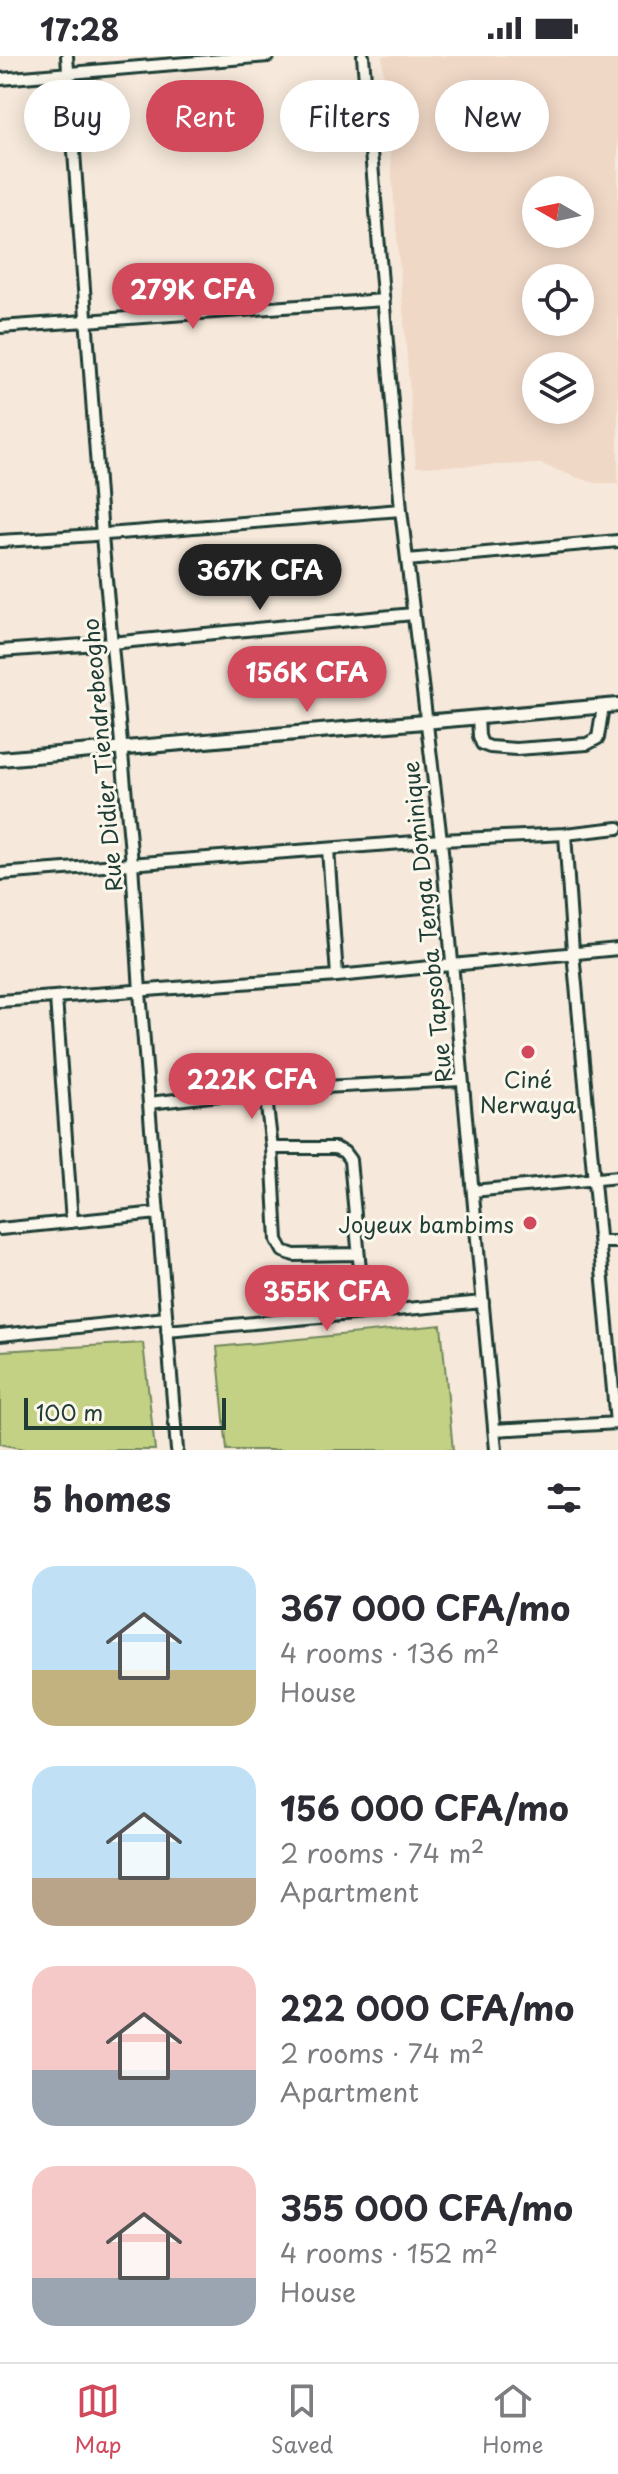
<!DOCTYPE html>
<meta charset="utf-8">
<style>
:root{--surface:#fff;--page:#f7f7f7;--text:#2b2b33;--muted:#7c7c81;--line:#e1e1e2;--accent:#d1495b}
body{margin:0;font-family:"Playpen Sans",sans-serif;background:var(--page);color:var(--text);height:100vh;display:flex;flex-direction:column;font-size:30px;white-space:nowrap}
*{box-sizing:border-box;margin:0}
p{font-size:26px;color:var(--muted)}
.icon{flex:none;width:44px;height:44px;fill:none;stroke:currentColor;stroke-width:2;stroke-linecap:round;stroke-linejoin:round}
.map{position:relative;height:1394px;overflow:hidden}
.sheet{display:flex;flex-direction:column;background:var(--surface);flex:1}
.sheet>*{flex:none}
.top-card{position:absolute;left:24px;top:24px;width:570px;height:72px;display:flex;gap:16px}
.needle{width:52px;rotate:279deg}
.controls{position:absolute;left:522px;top:120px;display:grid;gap:16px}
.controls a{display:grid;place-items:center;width:72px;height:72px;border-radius:50%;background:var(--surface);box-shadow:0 4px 20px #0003;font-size:40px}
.scale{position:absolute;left:24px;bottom:20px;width:202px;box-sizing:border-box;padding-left:8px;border:4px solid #1f3d34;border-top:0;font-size:22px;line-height:28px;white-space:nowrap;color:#1f3d34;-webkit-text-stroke:6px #fbf7ec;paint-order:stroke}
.price{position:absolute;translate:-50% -68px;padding:0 18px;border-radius:28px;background:var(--accent);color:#fff;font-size:26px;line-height:52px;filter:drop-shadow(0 2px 4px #0008)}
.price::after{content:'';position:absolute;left:50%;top:48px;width:24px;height:18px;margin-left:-12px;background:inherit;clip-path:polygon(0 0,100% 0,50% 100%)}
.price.active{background:#222;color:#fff}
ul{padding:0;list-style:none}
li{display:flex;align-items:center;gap:24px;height:200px;padding:0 32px}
li span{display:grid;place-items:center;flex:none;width:224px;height:160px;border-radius:24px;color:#555}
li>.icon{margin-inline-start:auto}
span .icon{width:96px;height:96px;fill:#fffc;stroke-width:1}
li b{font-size:34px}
h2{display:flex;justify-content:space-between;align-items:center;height:96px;padding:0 32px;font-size:34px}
.chip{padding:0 28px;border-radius:36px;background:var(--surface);box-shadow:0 4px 20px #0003;font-size:28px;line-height:72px}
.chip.active{background:var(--accent);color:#fff}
.status{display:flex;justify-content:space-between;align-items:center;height:56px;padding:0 40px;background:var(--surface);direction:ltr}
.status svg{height:22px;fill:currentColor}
.dock{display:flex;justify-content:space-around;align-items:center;height:112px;border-top:2px solid var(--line);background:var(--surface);font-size:22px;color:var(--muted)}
.dock a{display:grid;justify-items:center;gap:4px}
.dock .active{color:var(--accent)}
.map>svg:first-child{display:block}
.built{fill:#f0d8c6;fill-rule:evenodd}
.green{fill:#c3d185;stroke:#71875c;stroke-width:2}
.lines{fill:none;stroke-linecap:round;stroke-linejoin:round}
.minor-casing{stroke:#1f3d34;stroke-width:16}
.tertiary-casing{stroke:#1f3d34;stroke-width:18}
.minor{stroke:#fbf7ec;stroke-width:10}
.tertiary{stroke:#fbf7ec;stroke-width:12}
.poi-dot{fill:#d1495b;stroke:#fbf7ec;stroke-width:3}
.labels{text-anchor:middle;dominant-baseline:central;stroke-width:6;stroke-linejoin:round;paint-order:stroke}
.street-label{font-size:22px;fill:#1f3d34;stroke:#fbf7ec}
.poi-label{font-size:22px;fill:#1f3d34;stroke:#fbf7ec}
</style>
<div class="status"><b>17:28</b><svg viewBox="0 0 49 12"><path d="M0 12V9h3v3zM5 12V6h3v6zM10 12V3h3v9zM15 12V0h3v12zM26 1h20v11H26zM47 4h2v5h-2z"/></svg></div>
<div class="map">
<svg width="618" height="1394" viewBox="0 0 618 1394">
<rect width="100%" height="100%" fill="#f6e9db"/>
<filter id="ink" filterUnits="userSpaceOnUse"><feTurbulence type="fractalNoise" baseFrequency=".0125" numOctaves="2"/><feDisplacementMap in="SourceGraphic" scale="16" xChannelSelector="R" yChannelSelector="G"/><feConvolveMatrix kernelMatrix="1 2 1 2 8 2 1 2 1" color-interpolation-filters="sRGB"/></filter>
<g filter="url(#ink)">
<path class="built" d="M382,0H618V427H596L578,422L541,408L416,411ZM536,134H580V178H536ZM536,222H580V266H536ZM536,310H580V354H536Z"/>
<path class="green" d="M441,1269L453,1394H227L217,1291Z
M143,1287L155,1394H29L0,1388V1295Z"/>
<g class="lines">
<g class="minor-casing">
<path id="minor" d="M67,0L102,480L132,807L140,936L177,1394
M363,0L401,454L441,784L496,1394
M0,23L268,0
M0,271L384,244
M0,485C134,478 267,464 401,454
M407,504L618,485
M0,595L111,587L413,558
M478,661L479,680L482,688L490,691L516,693L587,688L598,682L603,650
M565,778L573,896L616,1367
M328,793L337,920
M0,818L441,784L565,778L618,772
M56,942L72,1166
M0,945L337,920L618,893
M265,1034L272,1092L277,1184L283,1195L294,1199L358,1198
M149,1047L265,1034L461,1024
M272,1092H335L344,1096L350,1104L364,1257
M473,1135L618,1121
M0,1173L158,1157
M601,1186H618
M167,1275L483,1246
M0,1279L166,1262
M494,1374L618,1367"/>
</g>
<g class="tertiary-casing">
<path id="tertiary" d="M0,703L618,649"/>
</g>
<use href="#minor" class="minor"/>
<use href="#tertiary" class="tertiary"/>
</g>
</g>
<g class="poi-dot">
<circle cx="528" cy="996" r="8"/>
<circle cx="530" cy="1167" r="8"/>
</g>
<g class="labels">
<g class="street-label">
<text transform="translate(101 699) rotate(-95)">Rue Didier Tiendrebeogho</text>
<text transform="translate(426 866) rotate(-96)">Rue Tapsoba Tenga Dominique</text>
</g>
<g class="poi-label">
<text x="528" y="1022">Ciné<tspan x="528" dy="25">Nerwaya</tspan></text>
<text x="514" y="1167" text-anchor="end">Joyeux bambims</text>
</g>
</g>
</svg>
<div class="controls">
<a><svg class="needle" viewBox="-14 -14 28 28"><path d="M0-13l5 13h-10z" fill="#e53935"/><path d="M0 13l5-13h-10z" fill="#7c7c81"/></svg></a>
<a><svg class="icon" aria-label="locate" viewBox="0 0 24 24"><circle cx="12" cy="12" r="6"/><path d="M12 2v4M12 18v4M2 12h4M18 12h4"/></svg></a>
<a><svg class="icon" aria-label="layers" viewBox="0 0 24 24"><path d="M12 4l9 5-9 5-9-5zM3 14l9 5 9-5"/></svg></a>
</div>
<div class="scale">100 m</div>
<b class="price" style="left:193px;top:275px">279K CFA</b>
<b class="price active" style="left:260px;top:556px">367K CFA</b>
<b class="price" style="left:307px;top:658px">156K CFA</b>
<b class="price" style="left:252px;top:1065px">222K CFA</b>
<b class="price" style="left:327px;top:1277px">355K CFA</b>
<div class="top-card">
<a class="chip">Buy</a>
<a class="chip active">Rent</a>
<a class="chip">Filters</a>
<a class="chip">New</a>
</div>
</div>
<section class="sheet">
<h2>5 homes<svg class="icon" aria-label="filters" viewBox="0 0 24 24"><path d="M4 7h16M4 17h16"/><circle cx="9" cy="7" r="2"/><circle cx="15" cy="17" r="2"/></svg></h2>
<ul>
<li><span style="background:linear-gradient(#bfe0f5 65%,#c2b280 0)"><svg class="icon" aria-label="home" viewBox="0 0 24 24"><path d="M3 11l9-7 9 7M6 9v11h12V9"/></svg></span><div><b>367 000 CFA/mo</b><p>4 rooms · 136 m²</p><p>House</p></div></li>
<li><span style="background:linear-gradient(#bfe0f5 70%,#b9a48a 0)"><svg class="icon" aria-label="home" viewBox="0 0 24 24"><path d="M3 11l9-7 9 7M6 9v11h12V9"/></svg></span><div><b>156 000 CFA/mo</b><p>2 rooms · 74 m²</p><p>Apartment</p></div></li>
<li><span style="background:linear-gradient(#f6c9c9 65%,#9aa5b1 0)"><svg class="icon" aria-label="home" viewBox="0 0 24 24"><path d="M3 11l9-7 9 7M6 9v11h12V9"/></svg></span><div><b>222 000 CFA/mo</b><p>2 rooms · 74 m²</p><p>Apartment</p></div></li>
<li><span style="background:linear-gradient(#f6c9c9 70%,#9aa5b1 0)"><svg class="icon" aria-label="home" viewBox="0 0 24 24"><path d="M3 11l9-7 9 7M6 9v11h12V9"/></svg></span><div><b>355 000 CFA/mo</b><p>4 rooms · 152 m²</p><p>House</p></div></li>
</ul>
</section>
<nav class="dock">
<a class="active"><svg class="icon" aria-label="map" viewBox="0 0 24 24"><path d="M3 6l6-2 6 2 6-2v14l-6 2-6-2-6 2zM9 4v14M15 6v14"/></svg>Map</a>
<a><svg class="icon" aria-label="saved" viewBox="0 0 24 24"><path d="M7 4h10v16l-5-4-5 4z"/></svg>Saved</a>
<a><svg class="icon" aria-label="home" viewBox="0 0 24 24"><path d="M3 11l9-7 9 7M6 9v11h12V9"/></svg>Home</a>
</nav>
